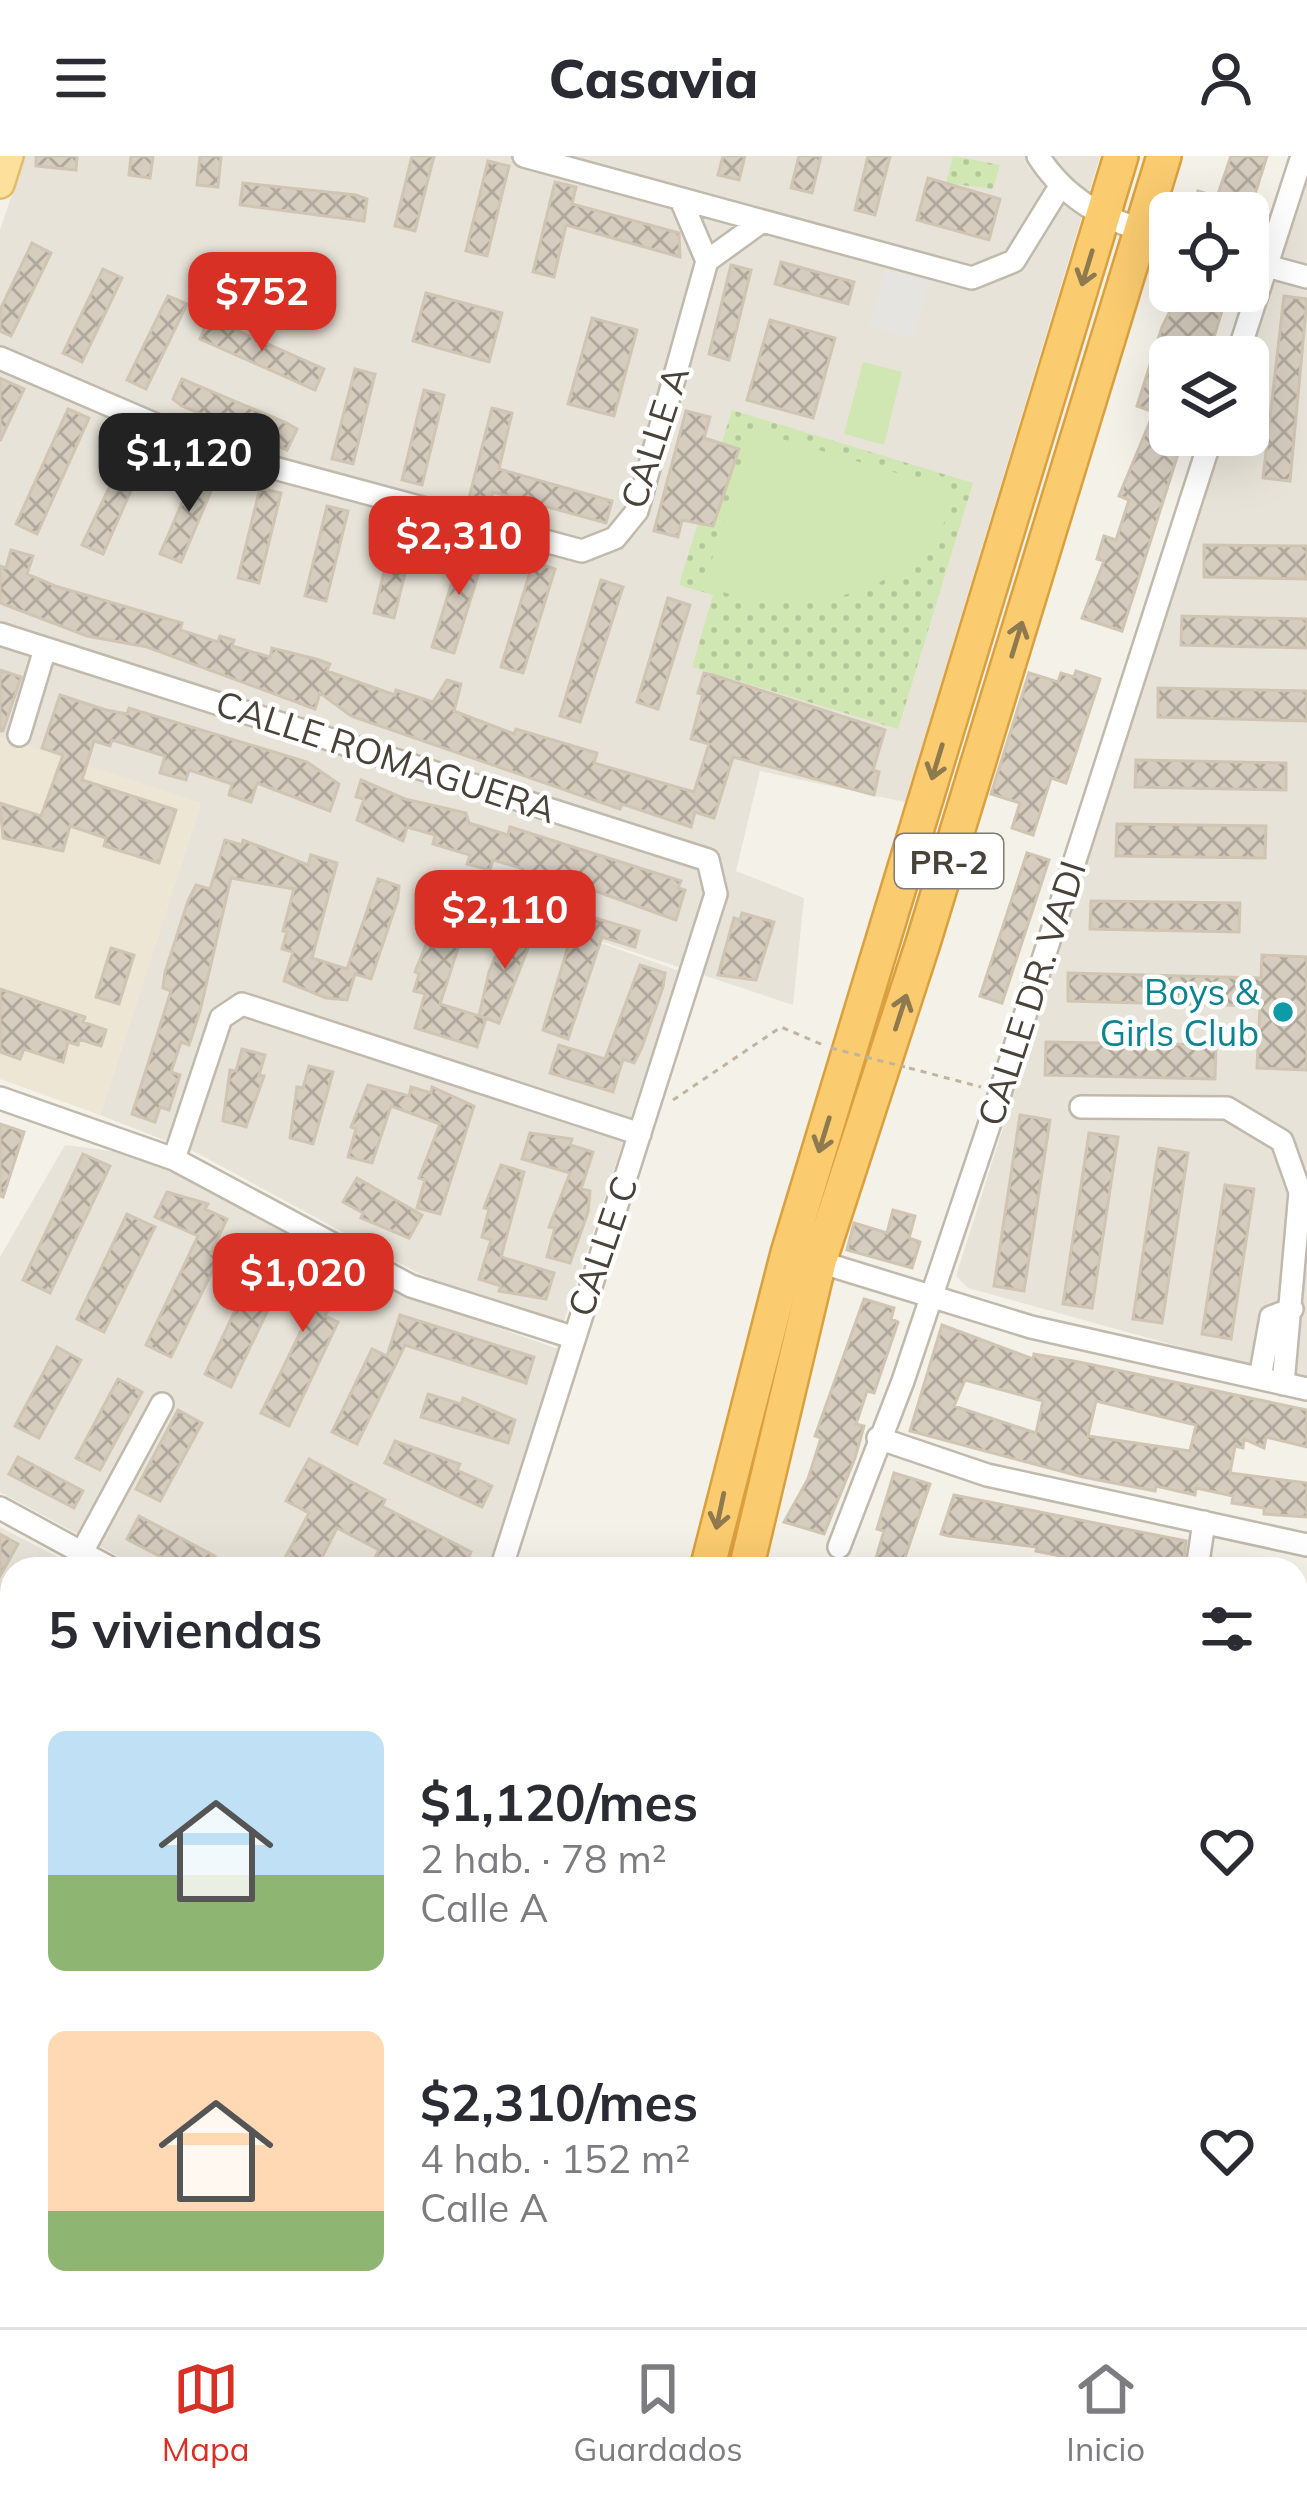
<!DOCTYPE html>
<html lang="es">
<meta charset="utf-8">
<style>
:root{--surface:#fff;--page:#f2f2f3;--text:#2b2b33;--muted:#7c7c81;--line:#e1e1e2;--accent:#d93025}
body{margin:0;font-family:Mulish,sans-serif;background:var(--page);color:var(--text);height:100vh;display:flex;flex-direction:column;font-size:45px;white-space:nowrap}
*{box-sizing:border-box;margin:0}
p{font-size:39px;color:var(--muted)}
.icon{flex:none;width:66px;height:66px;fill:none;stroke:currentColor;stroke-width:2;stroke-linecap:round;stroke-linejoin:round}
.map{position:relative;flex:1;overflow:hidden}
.drawer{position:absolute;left:0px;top:1401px;width:1308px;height:771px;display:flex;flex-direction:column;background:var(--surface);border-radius:36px 36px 0 0;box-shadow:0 12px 48px #0002}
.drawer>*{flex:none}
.tools{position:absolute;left:1149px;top:36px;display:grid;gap:24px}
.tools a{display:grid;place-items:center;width:120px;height:120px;border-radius:18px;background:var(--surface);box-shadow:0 12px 48px #0002;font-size:60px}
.price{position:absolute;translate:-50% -102px;padding:0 27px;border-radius:24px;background:var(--accent);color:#fff;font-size:39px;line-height:78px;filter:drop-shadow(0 3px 6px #0008)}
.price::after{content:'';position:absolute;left:50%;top:72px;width:36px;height:27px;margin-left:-18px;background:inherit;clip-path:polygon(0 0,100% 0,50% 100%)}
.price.on{background:#222;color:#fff}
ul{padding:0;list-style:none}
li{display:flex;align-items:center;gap:36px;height:300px;padding:0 48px}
li span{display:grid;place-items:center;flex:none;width:336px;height:240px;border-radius:18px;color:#555}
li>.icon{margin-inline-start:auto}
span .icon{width:144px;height:144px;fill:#fffc;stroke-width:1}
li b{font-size:51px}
h2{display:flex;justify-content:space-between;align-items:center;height:144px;padding:0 48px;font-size:51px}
header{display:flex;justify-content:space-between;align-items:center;height:156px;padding:0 48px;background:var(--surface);font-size:54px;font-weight:800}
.dock{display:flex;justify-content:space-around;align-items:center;height:168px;border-top:3px solid var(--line);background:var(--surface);font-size:33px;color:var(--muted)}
.dock a{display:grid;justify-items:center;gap:6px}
.dock .on{color:var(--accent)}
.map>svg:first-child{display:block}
.residential{fill:#e8e3d8}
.education{fill:#ede6d4}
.grass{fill:url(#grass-dots)}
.wetland{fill:url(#wetland-marsh)}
.garden{fill:#d0e7b3}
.parking{fill:#e6e4e1}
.building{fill:url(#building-cross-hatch);stroke:#d0c5b2;stroke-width:3;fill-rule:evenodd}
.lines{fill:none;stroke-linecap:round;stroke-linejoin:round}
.minor-casing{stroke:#c0b9ac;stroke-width:26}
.major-casing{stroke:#e1bd6a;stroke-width:32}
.highway-casing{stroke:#daa03e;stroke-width:38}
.path{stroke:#c1b49e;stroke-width:3;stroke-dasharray:6 6;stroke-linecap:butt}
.minor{stroke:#fff;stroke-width:21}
.major{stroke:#fce09b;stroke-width:27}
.highway{stroke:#facb6f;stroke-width:33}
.path-bridge{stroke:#c1b49e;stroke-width:3;stroke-dasharray:6 6;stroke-linecap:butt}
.oneway{stroke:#8f794e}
.culture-dot{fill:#0f9aa8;stroke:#fff;stroke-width:4.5}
.labels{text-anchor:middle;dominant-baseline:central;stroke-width:9;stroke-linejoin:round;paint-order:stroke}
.shield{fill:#fff;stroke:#7f7b74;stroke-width:3}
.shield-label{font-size:33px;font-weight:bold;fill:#484238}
.street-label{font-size:36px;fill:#484238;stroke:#fff}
.culture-label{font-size:36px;fill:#0d838f;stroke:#fff;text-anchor:end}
</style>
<header><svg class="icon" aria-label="menu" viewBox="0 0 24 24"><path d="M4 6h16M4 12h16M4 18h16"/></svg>Casavia<svg class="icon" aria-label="person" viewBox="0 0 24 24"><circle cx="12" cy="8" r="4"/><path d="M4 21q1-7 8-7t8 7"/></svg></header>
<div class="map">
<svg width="1307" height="2171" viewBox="0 0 1307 2171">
<defs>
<pattern id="grass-dots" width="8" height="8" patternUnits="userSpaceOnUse" patternTransform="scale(3)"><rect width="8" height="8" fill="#d0e7b3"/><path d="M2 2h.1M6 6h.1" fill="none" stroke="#b4c79b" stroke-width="1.8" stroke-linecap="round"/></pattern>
<pattern id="wetland-marsh" width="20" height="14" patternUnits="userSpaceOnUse" patternTransform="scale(3)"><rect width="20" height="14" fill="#d0e7b3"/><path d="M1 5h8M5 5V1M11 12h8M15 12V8" fill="none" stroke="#b4c79b"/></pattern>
<pattern id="building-cross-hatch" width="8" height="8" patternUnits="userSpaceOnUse" patternTransform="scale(3)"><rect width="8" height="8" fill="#d6cdbf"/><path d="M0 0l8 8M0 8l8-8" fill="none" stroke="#b0a89c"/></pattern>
</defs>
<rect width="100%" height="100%" fill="#f4f1e9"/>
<path class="residential" d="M25,0H1100L905,646L760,615L736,715L804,742L793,849L528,761L679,815L562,1171L420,1118L197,997L100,959L200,650L0,582V74Z
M1307,14V1226L968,1132L956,1120L1223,279H1248V204Z
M65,989L174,1003L397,1136L561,1194L490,1413H142L0,1336V1101Z
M0,1371L81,1413H12V2014L0,2006Z
M429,2160H580L579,2170Z"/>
<path class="education" d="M0,581L201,647L100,959L0,923Z"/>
<path class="grass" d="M953,0L1000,9L993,33L946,27Z
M732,254L973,327L898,573L692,511L713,439L679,429Z"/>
<path class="wetland" d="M1296,1464L1307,1466V2171H674L675,2160H1296Z"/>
<path class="garden" d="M863,206L902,216L884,289L844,278Z
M761,277L958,335C925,442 800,466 704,430L746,290Z"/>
<path class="parking" d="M885,114L929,126L913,182L869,170Z
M0,2077L12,2091V2160H29L16,2171H0Z"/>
<path class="building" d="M36,0H77L76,14L36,10Z
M131,0H153L150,22L129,19Z
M200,0H221L218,31L197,29Z
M412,0H434L415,75L395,70Z
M723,0H745L739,24L718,19Z
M799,0H821L812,37L791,32Z
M868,0H890L875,59L855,54Z
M1231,0H1267L1249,57H1191L1198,35L1217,41Z
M488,5L509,10L487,100L466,95Z
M928,22L1000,43L989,84L917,64Z
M555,26L576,31L572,48L679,77L680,101L566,69L554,121L533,116Z
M243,27L356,39L367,43L364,65L240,49Z
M32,87L51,97L11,180L0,175V154Z
M781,106L854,126L848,148L775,128Z
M731,109L751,114L729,204L709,198Z
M103,113L122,122L82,206L63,197Z
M1180,135H1228L1208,201H1170V279H1184L1122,475L1082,462L1104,405L1097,403L1104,380L1116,384L1129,344L1119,340L1154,256L1137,250L1162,171Z
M426,137L502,157L489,206L413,185Z
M168,140L187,148L146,233L127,224Z
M1284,140L1307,143L1290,325L1263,322Z
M209,162L324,213L315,234L200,183Z
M592,162L637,174L614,260L568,248Z
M770,164L835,182L813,262L747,244Z
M355,213L375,218L353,308L332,303Z
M0,222L24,233L0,285Z
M182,223L287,267L297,273L287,294L182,250L173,243Z
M424,234L444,239L422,329L402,324Z
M492,252L512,257L499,313L612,345L606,367L493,336L490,347L469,342Z
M68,253L89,262L37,378L16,368Z
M686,255L710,261L704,282L739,293L713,370L682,364L678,381L654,375Z
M133,281L151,289L103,398L82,389Z
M197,312L217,321L181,406L160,398Z
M260,332L281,337L259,427L238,422Z
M327,350L348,355L326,445L305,440Z
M396,367L416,372L394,462L374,457Z
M464,387L486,393L454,497L432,491Z
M1204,389L1307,390V423L1204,421Z
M11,394L33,400L27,418L55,430L182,467L180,474L218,486L220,480L234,484L232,490L270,501L272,492L316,503L330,508L327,515L395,539L396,534L433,546L447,524L461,528L454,555L514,578L516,573L597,597L594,607L694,636L709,588L691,583L703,538L698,537L704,517L713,519L885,574L873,614L879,616L874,639L733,601L714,662L695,656L691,671L622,648L620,653L351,560L320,537L315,553L147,491L87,480L0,447V410L6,412Z
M533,406L555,413L523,517L501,511Z
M601,424L623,431L580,566L560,560Z
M668,442L690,449L658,553L637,546Z
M1182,460L1307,463V492L1181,489Z
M0,514L21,521L3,575H0Z
M1076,515L1100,523L1066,627L1051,622L1033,679L1012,672L1020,647L991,638L1029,517L1058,526L1061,517L1074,521Z
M1158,532L1307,535V565L1158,561Z
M60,539L106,554L127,558L129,552L307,606L339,628L330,655L257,627L251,646L229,639L232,628L189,614L186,624L160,617L165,600L112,584L110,590L94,585L82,624L176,654L159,707L104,690L106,682L70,670L63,695L3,682L0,647L41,660L63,599L42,592Z
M1136,604L1286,607V634L1135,631Z
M361,624L405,643L466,657L469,667L508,679L510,671L681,725L678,732L685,734L676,764L576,728L568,754L639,775L635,791L602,781L568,883L543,874L573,774L546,765L552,746L514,735L521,712L493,704L490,714L467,708L470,699L433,688L435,679L407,671L403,685L357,664L364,643L356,641Z
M1117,668L1266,670L1265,702L1116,700Z
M225,684L242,689L243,684L308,709L311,699L337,707L312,802L347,813L378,723L399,730L398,743L371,823L355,818L347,844L326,842L284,825L293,796L282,793L287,776L283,775L294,733L231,722L200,855L189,889L181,886L171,916L180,919L169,954L160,951L155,966L132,958L171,835L163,832L165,816L188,745L196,729L210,733Z
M1027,697L1049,704L1002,847L980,840Z
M444,744L468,752V761L440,848L486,862L477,891L415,872L425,838L414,835L419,818L415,816Z
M1091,745L1240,747L1239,776L1090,773Z
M742,757L774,766L756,824L718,819L734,762L740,764Z
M510,767L530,774V787L499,867L479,860L489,816Z
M111,792L134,799L119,848L96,841Z
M1262,799L1307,801V914L1257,912L1260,850L1068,845V817L1261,822Z
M640,809L665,817L663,831L642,891L634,907L623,903L613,936L550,917L559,889L605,903Z
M0,833L85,861L83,866L106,874L101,890L79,883L78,889L68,886L63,906L24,893L20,903L0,896Z
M1046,886L1216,889L1215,923L1045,919Z
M242,893L265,899L259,919L264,920L246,971L223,965L230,914L236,915Z
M309,910L333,916L313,988L290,982L297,931L303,932Z
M368,929L409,940L411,931L431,937L432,931L474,950L440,1058L417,1052L425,1024L419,1022L440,968L391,950L372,1007L348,1001L356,973L351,971Z
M1020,959L1050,964L1024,1135L994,1130Z
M0,968L24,976L3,1041L0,1040Z
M530,977L572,983L570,989L593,996L581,1033L590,1035L588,1056L570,1107L547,1101L555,1072L549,1071L570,1017L522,1003Z
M1089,977L1118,981L1092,1152L1063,1148Z
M1159,992L1188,997L1162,1167L1133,1163Z
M83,998L110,1010L50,1137L23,1124Z
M501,1009L524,1016L501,1101L554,1117L546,1143L499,1135L501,1130L479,1123L491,1084L482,1081L489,1053L484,1052Z
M357,1022L422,1059L409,1082L361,1062L363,1057L343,1046Z
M1225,1029L1254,1033L1231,1183L1202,1178Z
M167,1036L208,1048L205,1053L227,1063L211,1097L219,1101L171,1201L146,1189L198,1080L155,1061Z
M893,1054L915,1060L909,1082L920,1086L912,1112L847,1094L854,1067L887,1077Z
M127,1058L155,1071L104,1176L77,1163Z
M283,1097L323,1110L321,1115L342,1126L325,1160L338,1166L289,1270L261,1257L316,1144L271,1122Z
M250,1123L277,1135L231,1231L205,1218Z
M864,1143L894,1152L891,1163L898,1166L874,1237L867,1235L856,1268L864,1270L855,1302L824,1378L784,1366L808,1323L821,1282L815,1280Z
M400,1159L534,1201L526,1227L405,1189L357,1288L332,1276L372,1193L387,1200Z
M942,1169L1033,1203L1034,1198L1079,1206L1307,1254V1291L1266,1281L1264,1292L1244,1283L1243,1292L1235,1290L1230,1317L1307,1327V1361L1264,1358V1352L1232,1347L1233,1340L1196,1332L1195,1339L1156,1330L1155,1335L1083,1321L910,1275ZM965,1224L1043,1245L1036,1277L954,1250ZM1096,1245L1196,1269L1190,1295L1088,1280Z
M57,1191L81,1204L39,1282L15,1270Z
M118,1223L142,1236L100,1314L76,1302Z
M428,1238L461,1248L463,1242L515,1264L508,1287L421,1261Z
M178,1254L202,1267L160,1345L136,1333Z
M395,1285L460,1308L457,1314L492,1330L482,1351L385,1307Z
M18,1301L83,1335L74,1352L9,1318Z
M309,1303L385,1344L382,1350L471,1396L463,1413H369L379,1394L337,1372L316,1413H279L309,1357L286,1345Z
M894,1317L930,1328L901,1413L874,1409L884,1375L877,1373Z
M954,1339L1186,1385L1183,1409L1181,1413H1127L1092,1405L1090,1413L1064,1408L1066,1401L1036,1395L1037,1391L949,1380L941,1378Z
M139,1360L215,1400L208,1413H184L127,1383Z
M0,1378L18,1388L0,1420Z"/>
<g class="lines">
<g class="minor-casing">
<path id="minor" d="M524,0L972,122L1014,105L1059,32
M1038,0C1070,50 1114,67 1170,83
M681,44L707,105
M1248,105L1307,121
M1237,201L1302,0
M0,202L226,299L582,395L615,382L637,355L707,105L761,66
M0,478L708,704L716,738L501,1413
M19,579L45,493
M0,942L174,1003L411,1130L572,1181
M1081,951L1227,952L1282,985L1300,1036L1283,1228
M174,1003L221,862L242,848L640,978
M836,1111L1031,1171L1307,1233
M1260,1222L1271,1161L1292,1153
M878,1282L987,1319L1307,1389
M0,1352L112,1413
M839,1391L903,1225L1000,937L1212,279
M82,1396L162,1248
M1197,1413L1204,1366
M0,1776L12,1755"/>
</g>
<g class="major-casing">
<path id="major" d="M0,28L9,0
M0,2013L12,2020
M0,2045L12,2052
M275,2160L310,2171
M390,2160L479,2171"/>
</g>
<g class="highway-casing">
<path id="highway" d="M707,1413L788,1097L1121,0
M746,1413L819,1106L923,787L1164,0
M593,2171L594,2160
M641,2171L642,2160"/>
</g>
<path class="path" d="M909,912L981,931
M673,944L781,871L823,889"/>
<use href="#minor" class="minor"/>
<use href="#major" class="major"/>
<use href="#highway" class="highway"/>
<path class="path-bridge" d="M831,892L905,911"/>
</g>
<defs><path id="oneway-shaft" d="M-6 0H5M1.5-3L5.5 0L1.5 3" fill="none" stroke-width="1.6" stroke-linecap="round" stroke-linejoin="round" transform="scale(3)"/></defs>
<g class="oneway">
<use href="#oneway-shaft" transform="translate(1087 112) rotate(107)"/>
<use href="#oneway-shaft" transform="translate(1017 483) rotate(-73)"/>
<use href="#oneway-shaft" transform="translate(937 606) rotate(107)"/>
<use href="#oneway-shaft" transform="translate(901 856) rotate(-72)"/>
<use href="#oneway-shaft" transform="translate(824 979) rotate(107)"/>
<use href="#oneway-shaft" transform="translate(720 1355) rotate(102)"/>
</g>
<circle class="culture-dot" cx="1283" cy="856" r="12"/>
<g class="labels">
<rect class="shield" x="895" y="678" width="108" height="54" rx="9"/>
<g class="shield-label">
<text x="949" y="705">PR-2</text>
</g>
<g class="street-label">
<text transform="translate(654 281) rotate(-72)">CALLE A</text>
<text transform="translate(386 600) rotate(18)">CALLE ROMAGUERA</text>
<text transform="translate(1031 837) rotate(-72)">CALLE DR. VADI</text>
<text transform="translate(602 1090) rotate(-71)">CALLE C</text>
</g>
<g class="culture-label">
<text x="1259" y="835">Boys &amp;<tspan x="1259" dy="41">Girls Club</tspan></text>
</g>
</g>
</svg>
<div class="tools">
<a><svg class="icon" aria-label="locate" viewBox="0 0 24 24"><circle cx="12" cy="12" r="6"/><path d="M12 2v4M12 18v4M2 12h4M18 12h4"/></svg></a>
<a><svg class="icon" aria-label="layers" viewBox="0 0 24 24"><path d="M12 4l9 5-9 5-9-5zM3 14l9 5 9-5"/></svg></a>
</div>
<b class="price" style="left:262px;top:198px">$752</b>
<b class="price on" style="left:189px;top:359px">$1,120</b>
<b class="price" style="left:459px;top:442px">$2,310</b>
<b class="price" style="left:505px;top:816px">$2,110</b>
<b class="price" style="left:303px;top:1179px">$1,020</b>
<section class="drawer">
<h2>5 viviendas<svg class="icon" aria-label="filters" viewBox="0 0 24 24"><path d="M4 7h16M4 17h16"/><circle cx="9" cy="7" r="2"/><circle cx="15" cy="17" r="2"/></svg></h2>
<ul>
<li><span style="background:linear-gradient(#bfe0f5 60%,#8fb573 0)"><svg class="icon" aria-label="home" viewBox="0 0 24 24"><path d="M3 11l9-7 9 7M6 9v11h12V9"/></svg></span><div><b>$1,120/mes</b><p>2 hab. · 78 m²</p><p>Calle A</p></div><svg class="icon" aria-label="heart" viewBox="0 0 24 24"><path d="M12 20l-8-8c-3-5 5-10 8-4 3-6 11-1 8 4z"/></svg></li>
<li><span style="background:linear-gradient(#ffd9b3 75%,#8fb573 0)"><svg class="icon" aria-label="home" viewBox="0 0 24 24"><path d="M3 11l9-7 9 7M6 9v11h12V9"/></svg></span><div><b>$2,310/mes</b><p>4 hab. · 152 m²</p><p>Calle A</p></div><svg class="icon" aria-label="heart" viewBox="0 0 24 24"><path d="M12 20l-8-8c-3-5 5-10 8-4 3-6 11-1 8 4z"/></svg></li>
</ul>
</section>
</div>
<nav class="dock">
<a class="on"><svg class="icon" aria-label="map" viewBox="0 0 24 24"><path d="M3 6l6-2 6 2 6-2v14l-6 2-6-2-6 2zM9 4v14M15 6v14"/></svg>Mapa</a>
<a><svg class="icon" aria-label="saved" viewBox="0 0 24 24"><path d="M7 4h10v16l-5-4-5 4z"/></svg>Guardados</a>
<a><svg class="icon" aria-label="home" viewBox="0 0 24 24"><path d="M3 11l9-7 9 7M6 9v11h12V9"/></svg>Inicio</a>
</nav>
